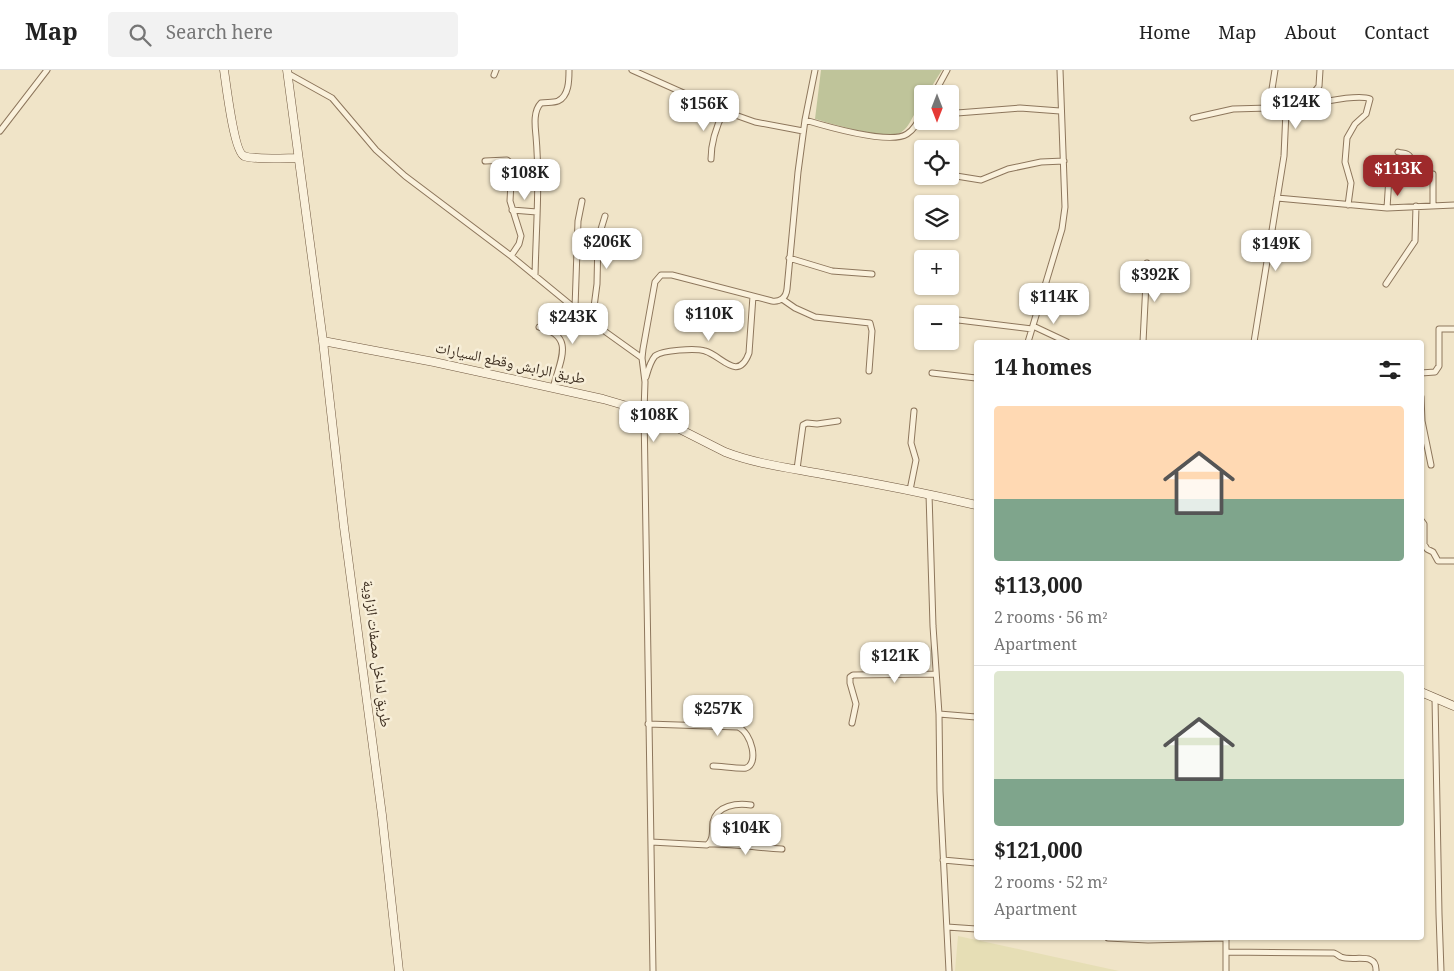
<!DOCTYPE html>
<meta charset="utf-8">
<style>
:root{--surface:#fff;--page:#f2f2f2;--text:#222;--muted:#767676;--line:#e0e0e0;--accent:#9e2a2b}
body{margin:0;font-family:Georgia,"Noto Naskh Arabic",serif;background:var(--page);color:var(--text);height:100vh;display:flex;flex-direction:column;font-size:19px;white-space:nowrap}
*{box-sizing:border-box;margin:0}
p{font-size:16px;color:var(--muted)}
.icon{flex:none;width:28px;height:28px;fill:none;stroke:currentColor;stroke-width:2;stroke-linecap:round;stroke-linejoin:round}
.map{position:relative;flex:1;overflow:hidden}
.sheet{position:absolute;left:974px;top:270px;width:450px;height:600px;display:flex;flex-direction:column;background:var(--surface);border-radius:5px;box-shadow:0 1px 4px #0004}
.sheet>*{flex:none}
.needle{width:32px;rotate:180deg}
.fabs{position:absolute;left:914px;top:15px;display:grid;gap:10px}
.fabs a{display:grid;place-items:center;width:45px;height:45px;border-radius:5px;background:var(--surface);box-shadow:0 1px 4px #0004;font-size:25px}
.price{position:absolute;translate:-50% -42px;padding:0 11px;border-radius:10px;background:#fff;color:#222;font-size:16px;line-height:32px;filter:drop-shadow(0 1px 2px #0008)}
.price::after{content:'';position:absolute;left:50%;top:30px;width:15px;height:11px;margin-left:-8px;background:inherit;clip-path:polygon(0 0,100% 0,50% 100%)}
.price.selected{background:var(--accent);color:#fff}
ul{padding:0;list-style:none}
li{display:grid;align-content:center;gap:10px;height:265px;padding:0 20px}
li+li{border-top:1px solid var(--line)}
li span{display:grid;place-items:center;height:155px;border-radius:5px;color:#555}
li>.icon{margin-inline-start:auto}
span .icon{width:90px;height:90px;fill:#fffc;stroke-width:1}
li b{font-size:21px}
h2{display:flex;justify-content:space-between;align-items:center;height:60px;padding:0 20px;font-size:21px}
header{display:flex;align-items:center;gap:30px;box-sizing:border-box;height:70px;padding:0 25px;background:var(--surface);border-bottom:1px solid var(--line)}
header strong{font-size:24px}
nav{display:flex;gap:28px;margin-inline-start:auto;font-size:18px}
.search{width:350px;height:45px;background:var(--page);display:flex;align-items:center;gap:12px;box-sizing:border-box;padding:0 18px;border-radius:5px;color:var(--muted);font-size:19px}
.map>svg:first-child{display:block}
.farmland{fill:#e6deb5}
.cemetery{fill:#bfc49a}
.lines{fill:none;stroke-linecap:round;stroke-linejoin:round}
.street-casing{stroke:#8d765c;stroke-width:7}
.secondary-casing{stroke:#6f573f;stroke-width:9}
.street{stroke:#faf1dc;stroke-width:5}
.secondary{stroke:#faf1dc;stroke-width:8}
.labels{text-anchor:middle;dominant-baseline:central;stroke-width:5;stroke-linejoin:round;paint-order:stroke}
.street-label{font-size:15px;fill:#3d2e20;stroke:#f7eed8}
</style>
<header>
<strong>Map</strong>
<div class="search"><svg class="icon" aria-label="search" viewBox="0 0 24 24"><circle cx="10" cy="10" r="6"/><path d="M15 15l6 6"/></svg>Search here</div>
<nav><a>Home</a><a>Map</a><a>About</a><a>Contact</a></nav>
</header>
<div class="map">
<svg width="1454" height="901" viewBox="0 0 1454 901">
<rect width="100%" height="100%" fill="#f0e4c8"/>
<path class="farmland" d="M958,866L1119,901H955Z"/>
<path class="cemetery" d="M821,0H942L927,24H922C922,33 919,37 914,45C910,52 907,59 900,63C885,70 832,54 815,49Z"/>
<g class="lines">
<g class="street-casing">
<path id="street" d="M632,0L724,41L755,52L803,61
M287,3L332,28L376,80L405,106L511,186L589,250L642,288
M494,5L496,0
M934,24L947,0
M1304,35L1319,16L1320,0
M1286,41C1301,36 1357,23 1370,29L1366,44L1355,54L1347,68L1345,92L1351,113L1348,135
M957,43L1020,38L1060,41
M1193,48L1233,39L1269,38
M805,50C825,56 890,75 907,64C915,59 918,51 922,43
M0,61L47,0
M711,89C711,71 716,57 724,41
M485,91L507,90L512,94L510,131L521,166L519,174L511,186
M950,105L981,110L1008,99L1041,92L1064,91
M1277,128L1387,138L1454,135
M1433,135V104
M1387,138L1389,107C1394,104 1401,105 1406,102C1412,98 1414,88 1407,84C1404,83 1401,83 1398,82
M512,140L537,142
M789,188L832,201L872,204
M535,206C536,159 540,113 536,66C535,56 533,41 541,33C547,32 553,33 558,31C569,26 569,10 569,0
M1386,214L1415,171L1416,136
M782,229L795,238L815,247L870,253L872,261L869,301
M575,238L578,151L582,131
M950,249L1032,259
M592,252L597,214L598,169L605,146
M1033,256L1067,272
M539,257C576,266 560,290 553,318
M1028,272L1062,159L1065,137L1060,0
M1143,272L1147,193
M1254,272L1284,86L1286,41L1269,38L1275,0
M932,303L976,308
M1421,303L1435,302L1439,296V259H1454
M646,307C648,300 650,292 655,286C662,280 696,278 705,281C721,285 738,313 749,283L753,226
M1421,327L1422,351L1431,395
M797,399L803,355L807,353L817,354L838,351
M910,420L916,390L911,373L914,341
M929,424L933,556L939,644L940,721L949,901
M1421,450L1424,454V474L1427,479L1433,482L1438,491H1454
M1435,628L1439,844L1441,901
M939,644L976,647
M852,653L856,634L850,613V607L853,605L936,604
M648,654L738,657C752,663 759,694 746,698C740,699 720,696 713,696
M651,772L707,775C714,770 712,760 713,752C717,735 737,733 751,735
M709,774C734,773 757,778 782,779
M943,790L976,793
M947,857L976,859
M1108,868L1148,870L1226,868
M1226,882L1334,883C1337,884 1339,886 1341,887C1353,892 1377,881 1376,901
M653,901L644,341L645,312L642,288L643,279L655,212L661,205H672L772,231C780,232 786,228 787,219L798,102L805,50L815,0
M1226,901V868"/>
</g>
<g class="secondary-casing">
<path id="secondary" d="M224,0C226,13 234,82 244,86C253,90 287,88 298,88
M287,0L323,271L344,457L382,745L399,901
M323,271L434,292L603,329L644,341L725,382C756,394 790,398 822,404C874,413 925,423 976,435
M1421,622L1454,636"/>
</g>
<use href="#street" class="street"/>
<use href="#secondary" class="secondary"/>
</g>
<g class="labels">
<g class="street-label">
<text transform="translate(510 295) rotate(12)">طريق الرابش وقطع السيارات</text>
<text transform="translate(375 584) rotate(83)">طريق لداخل مصفات الزاوية</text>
</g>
</g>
</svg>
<div class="fabs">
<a><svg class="needle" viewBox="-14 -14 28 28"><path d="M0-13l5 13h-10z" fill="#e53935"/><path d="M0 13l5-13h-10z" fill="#767676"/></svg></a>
<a><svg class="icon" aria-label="locate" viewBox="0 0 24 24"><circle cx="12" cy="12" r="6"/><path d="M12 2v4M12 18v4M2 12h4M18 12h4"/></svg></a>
<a><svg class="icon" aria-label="layers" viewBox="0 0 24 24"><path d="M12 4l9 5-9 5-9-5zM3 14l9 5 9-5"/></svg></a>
<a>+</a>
<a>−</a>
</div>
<b class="price" style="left:1296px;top:60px">$124K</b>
<b class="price" style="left:704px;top:62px">$156K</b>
<b class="price selected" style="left:1398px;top:127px">$113K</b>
<b class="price" style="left:525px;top:131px">$108K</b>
<b class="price" style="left:607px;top:200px">$206K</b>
<b class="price" style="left:1276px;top:202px">$149K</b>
<b class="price" style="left:1155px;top:233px">$392K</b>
<b class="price" style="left:1054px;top:255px">$114K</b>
<b class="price" style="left:709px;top:272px">$110K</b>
<b class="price" style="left:573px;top:275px">$243K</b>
<b class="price" style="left:654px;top:373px">$108K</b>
<b class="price" style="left:895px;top:614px">$121K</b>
<b class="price" style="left:718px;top:667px">$257K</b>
<b class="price" style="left:746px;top:786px">$104K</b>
<section class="sheet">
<h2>14 homes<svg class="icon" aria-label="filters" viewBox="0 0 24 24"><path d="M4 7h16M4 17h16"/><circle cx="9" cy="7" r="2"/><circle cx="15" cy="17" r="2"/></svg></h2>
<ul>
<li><span style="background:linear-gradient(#ffd9b3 60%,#7fa58c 0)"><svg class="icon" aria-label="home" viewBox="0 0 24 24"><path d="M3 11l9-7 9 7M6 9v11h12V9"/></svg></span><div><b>$113,000</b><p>2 rooms · 56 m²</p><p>Apartment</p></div></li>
<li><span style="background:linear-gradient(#dfe7d0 70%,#7fa58c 0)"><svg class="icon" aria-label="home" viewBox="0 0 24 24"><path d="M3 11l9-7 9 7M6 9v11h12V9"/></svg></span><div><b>$121,000</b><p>2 rooms · 52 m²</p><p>Apartment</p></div></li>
</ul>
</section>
</div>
